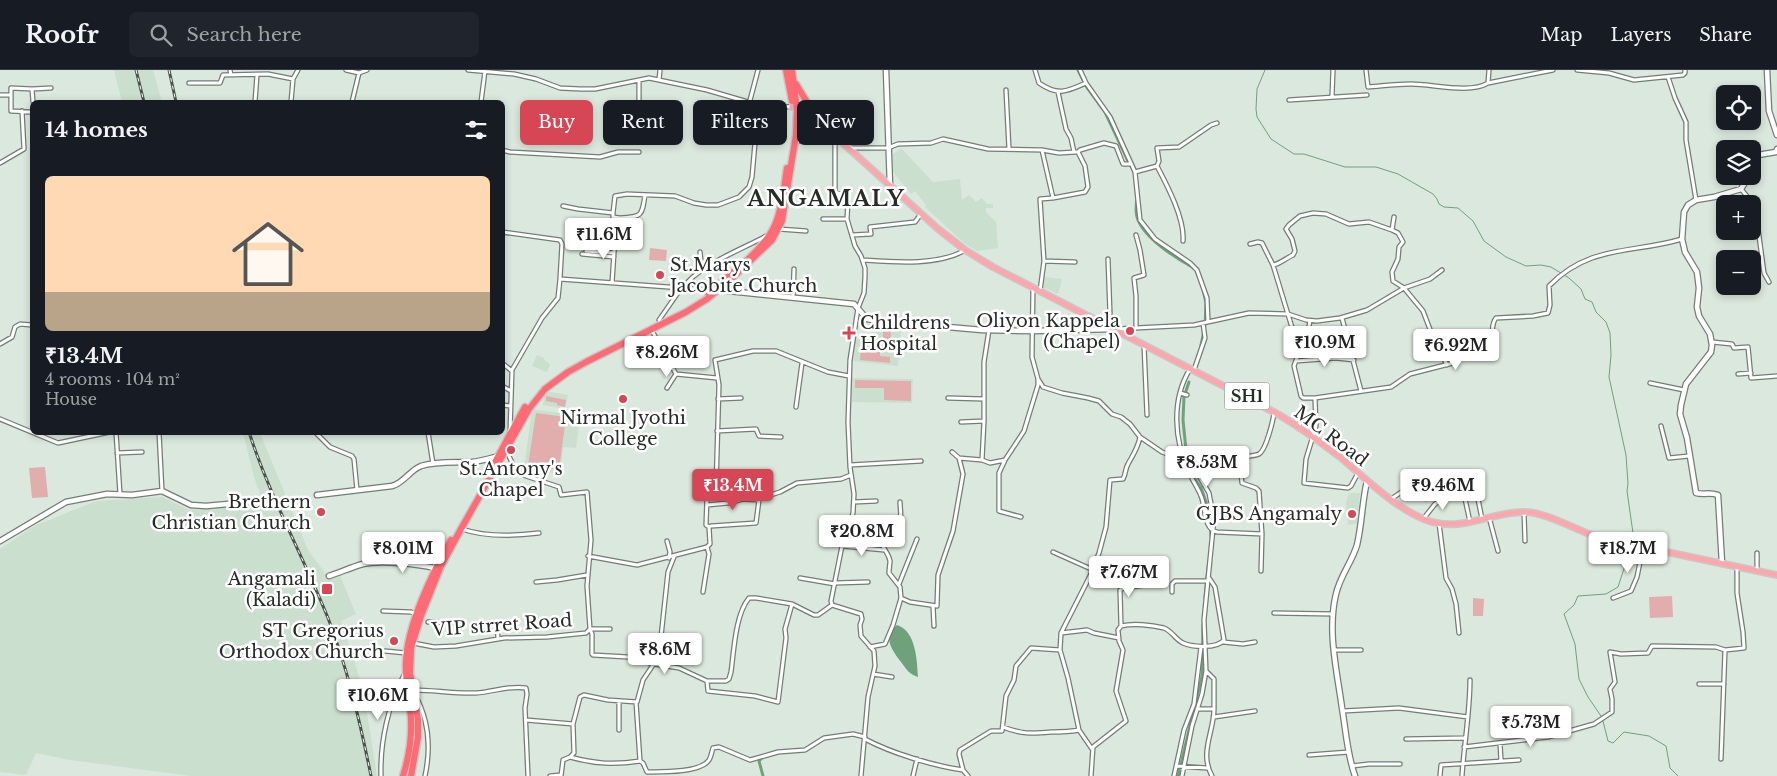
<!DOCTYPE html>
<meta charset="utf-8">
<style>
:root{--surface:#171b24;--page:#20242c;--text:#f1f3f6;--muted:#9ea1a6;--line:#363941;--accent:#d64654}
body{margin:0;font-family:"Libre Baskerville",serif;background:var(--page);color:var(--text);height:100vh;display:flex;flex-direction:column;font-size:19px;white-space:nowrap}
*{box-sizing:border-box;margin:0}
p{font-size:16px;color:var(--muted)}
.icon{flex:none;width:28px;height:28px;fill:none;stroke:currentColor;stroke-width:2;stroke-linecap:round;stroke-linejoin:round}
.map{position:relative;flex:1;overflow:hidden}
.details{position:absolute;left:30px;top:30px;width:475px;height:335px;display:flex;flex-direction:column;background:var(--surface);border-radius:8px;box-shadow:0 2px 8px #0003}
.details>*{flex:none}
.guide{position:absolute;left:520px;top:30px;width:475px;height:45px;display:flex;gap:10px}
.buttons{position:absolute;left:1716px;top:15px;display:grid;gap:10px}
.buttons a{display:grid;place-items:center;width:45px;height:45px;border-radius:8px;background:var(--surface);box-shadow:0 2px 8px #0003;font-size:25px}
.price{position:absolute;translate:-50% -42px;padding:0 11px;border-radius:5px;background:#fff;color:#222;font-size:16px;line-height:32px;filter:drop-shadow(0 1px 2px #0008)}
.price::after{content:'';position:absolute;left:50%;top:30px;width:15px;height:11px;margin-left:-8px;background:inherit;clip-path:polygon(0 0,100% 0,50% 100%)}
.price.active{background:var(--accent);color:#fff}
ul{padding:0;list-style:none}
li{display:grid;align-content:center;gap:10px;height:265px;padding:0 15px}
li span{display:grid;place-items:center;height:155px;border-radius:8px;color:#555}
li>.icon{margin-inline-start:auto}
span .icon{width:90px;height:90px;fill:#fffc;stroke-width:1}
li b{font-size:21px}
h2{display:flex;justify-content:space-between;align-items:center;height:60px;padding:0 15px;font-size:21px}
.pill{padding:0 18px;border-radius:8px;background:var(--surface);box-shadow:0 2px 8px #0003;font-size:18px;line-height:45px}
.pill.active{background:var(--accent);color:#fff}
header{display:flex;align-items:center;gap:30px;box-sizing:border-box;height:70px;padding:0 25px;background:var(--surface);border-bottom:1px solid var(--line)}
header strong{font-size:24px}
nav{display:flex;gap:28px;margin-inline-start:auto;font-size:18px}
.search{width:350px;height:45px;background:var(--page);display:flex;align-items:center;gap:12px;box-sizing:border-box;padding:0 18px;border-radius:8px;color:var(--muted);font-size:19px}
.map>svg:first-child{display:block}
.built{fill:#cbdfce}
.green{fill:#e1aead}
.water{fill:#6fa27a}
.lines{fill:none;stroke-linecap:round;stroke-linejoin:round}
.stream{stroke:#6fa27a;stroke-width:1}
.canal{stroke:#6fa27a;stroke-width:3}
.street-casing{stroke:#727e74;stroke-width:5.5}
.secondary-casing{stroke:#727e74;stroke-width:7}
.primary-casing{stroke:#c7c8c7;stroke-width:8}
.highway-casing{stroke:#c7c8c7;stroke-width:9}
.street{stroke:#fff;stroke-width:3}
.secondary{stroke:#fff;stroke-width:4.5}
.primary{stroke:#fea6ac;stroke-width:5}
.highway{stroke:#fe6b75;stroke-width:6}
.rail-casing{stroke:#4b524c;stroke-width:3}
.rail{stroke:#fff;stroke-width:1;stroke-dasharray:4;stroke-linecap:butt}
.poi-dot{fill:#d64654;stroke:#fff;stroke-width:2}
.labels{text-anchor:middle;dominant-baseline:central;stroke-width:5;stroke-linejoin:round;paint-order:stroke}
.shield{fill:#fff;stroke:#686b68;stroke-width:1}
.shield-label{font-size:16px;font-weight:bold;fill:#272c28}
.poi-label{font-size:18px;fill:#272c28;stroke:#fff;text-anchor:end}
.street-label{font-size:18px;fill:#272c28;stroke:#fff}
.district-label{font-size:22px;font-weight:bold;letter-spacing:1px;fill:#272c28;stroke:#fff}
</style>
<header>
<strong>Roofr</strong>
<div class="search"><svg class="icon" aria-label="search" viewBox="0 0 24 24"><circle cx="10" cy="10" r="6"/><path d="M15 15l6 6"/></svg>Search here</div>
<nav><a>Map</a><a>Layers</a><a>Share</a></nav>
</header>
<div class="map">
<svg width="1777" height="706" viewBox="0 0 1777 706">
<rect width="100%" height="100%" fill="#dbe8dd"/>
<path class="built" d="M114,0H153L162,32H122Z
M901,78L933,112L960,109L962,130L969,125L976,132L982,128L987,134H993V138H986V142L996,152L998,178L977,181L964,173L925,137L926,135L915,121L911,124L889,97V87Z
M1045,207L1062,209L1058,224L1043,217Z
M873,255L901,258L898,296L853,291L855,269L872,270Z
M537,285L544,288V290L550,294L547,302L532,296Z
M852,308L913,309L912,333L852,332Z
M545,321L568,325L565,339L587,342V349L580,348L576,378L563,377L560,404L524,399L532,339L560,343V338L543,335Z
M243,363H260L308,480L325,503L338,501L356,544L341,551L353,586L364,624L377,706H191L70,690L36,683L26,705L0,702V479L34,456L96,431L162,427L189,440L264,435L254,407Z
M1349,423H1360L1357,454L1348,455L1346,433Z"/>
<path class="green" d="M598,163L613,164V182L598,178Z
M650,178L667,180L666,191L649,190Z
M883,261H891L890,276H883Z
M861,280L880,282V286L890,287V293L860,290Z
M855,310L911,311V331L884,330V318H855Z
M546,326L566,330L565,337L557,335V333L546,331Z
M536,343L566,347L559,400L528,395Z
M45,397L48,427L32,428L29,398Z
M1430,406L1438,426L1425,432L1417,412Z
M1672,526L1673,547L1650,548L1649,527Z
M1473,528L1484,529L1483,546H1473Z"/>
<path class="water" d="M897,555C916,561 917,590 918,607C909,604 907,600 901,592C892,580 882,567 897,555Z"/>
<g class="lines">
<path class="stream" d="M1265,0L1257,19L1256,39L1257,47L1271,69L1294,84H1304L1345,97H1376L1398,104L1433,124L1437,129L1439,134L1444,137L1458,138L1473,151L1484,171L1506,187L1526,196L1541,195L1551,197L1569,208L1581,219L1585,229L1592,232L1596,242L1606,252L1610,263L1611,285L1609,307L1626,385L1628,414L1627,421L1633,463L1632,471
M1601,646L1588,627L1579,609L1575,574L1564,544L1574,535L1578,526L1606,524L1618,517L1631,477
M1603,651L1608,671L1613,673L1624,662L1649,666L1666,676L1670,698L1678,706"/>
<path class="canal" d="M1078,0L1086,16L1105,42L1129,93
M1137,128C1136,136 1135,145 1139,152C1148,170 1176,188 1194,198
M1204,224L1206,233L1205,255
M1201,275L1204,261
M1189,312L1184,327L1183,350L1186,380L1193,407L1201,418L1209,440L1211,466
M1205,528L1208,497
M762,688L759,691L763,706
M1178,706L1202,606L1203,555"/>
<g class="street-casing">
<path id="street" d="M230,0L231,5
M346,0L359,3L367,0
M468,0L514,4L536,9L560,18L580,19H595L649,8L707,20L748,32L749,34L792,37
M1035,0L1039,13C1058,26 1066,22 1086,13
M1080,0L1086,13L1110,47L1135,102L1140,150L1155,169L1190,193L1197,200L1207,228L1208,252
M1366,0L1368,17C1382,16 1396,14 1411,14C1433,14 1470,24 1488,13
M1489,0L1488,13L1553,0
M1577,0L1609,3L1634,10L1683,5L1685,3V0
M1668,7L1675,28L1686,52V70L1696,130
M639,10V42
M659,10L660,0
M189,13H220L223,5L268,4L293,9L298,0
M32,19L51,18
M1006,20L1009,79
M1058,22L1066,59L1071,68L1074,82
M0,25H11
M1332,26L1333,0
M1289,30L1367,25
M255,32L257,5
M291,32L293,9
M352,32L359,3
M481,32L485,1
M32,42L11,41V18L32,19L33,32
M835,67V122L847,126L848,131L847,149L855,176L861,186L865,198V207L864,223L858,238L850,290L848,352L850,397L854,424L853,443L842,476L831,531L832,535L861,544L862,549L860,555L861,566L874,581L875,596L868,627L861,706
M796,71H816L819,61L825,56
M849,78H888L898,74L931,73L943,69L988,79L1042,80L1053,128L1085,122L1088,117L1085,96L1078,82L1080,80L1104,73L1116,76L1123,94H1131
M502,80L510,82L600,87L618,82H639
M1042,80L1059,83L1076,82
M0,93L24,79L22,41
M1135,102L1157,96
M1741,119L1755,136L1764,203L1769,212
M563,136L578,139L613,143L615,126L627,124L675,126L694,133L706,135H718L739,127L749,117L752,107L755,73L751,58L749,34L758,0
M620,148C642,147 642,146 645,125
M823,149H847
M779,159L806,161
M502,162L560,170L562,174L560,209
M852,165L871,164L870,157L915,152L921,144
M1183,171C1185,149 1167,115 1157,96L1159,91L1157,78L1179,77L1211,55L1217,53
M1250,174L1258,172L1262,173L1273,195C1280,194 1286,188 1293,185L1295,181L1292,169L1286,159L1289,155L1300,146L1313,143L1326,144L1349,154L1369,152L1392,160
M586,181L614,183
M700,182L702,200
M582,184L614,187
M863,190C893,192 939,196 965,180
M1044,191L1075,192
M1273,195L1294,264
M1442,200L1430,209L1404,218L1423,241L1431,262L1447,295
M612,213L615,168L621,167L620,148L613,147V143
M684,217C697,196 743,179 766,166
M1040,221L1044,191L1040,129L1053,128
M793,227L794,199
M1342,248L1361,321
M659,250L682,217
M1310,251L1308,261L1304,264H1295L1299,282L1294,296L1301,326L1303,328H1315
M1107,256L1110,244L1108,189
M1136,258V226L1134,208L1144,205L1140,180L1136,165
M651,259L676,304L717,308
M1116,259L1194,255L1249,243L1288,244L1306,250L1317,251L1340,248L1367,240L1404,218L1393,211L1392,202L1398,189L1399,177L1403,172L1398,163L1392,160L1394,147
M1712,272L1732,274L1734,278L1748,277L1751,308L1777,306
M0,274L12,267L15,257L20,254L32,255
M1144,275L1147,345
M1296,291L1336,288L1354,290
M502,293L512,301
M1190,299C1171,330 1174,370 1189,402C1192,410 1198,418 1201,426C1206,437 1203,459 1217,462L1262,464
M1194,300L1205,268L1203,253
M1738,304L1751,303
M1038,309L1043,317L1062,323L1088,328L1099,331L1112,344L1121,347L1130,354L1140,367L1162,382L1170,385L1240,394L1243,387C1248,386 1255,386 1259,384C1266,380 1273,351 1274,343
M1650,313L1684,320
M502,316L511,321
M667,318L676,304
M1180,323L1187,325
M948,328L984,329
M718,329L741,328
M502,335L511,336
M796,337L802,293
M0,349L58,373L110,362
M961,352L984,351V292L989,260
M1661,356L1669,388L1689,386
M1299,357L1302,344
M717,361L756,359L759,366L781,367
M116,362L120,424
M159,362L162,421
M315,362L330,377L352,386L354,389L357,420
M428,362L433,394
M510,362L512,300L542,248L558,228L560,209L709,220
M117,383L142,382
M959,388L982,390L990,393L1005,390L1024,361L1038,315V309L1032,287L1033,217
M982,390L984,351
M1005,390L999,403V441L1021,447
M1240,394L1242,413L1256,418L1259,421L1262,464L1261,501
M850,395L921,391
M1358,403L1351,416L1348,418L1304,413L1306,389L1316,356L1315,328L1391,317L1410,304L1453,293L1457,287L1459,279C1468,276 1477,282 1486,276C1496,270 1489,256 1496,248L1533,246L1548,243L1550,235L1549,216C1590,174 1632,184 1682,169
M1464,424L1470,452
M1391,429L1430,403
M1478,429L1482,449
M854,432L876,431
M900,432C901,453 904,451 886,461C876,476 888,479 890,491C890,494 889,499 889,503L900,517L901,528L910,532L937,536L938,505L953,461L963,404L959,388L952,382
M707,435L728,433L743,429L759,430
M1524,442L1525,471
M1489,447L1498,481
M1424,448L1435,434L1440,431L1446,420L1450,418
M1439,453L1446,508L1452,519L1456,534L1459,563
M709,457L706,455L707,428L709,425L715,422L716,419L719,315L715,290L753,281H776L828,302L849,306
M462,459C485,467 515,466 539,463
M667,471L670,482L669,488
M842,476L884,480
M1053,482L1091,499
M1757,483V500
M588,486L637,495L707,477L710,474L709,457L711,456L756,453L759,430L761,428L780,422L797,413L841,409L851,405
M800,508L835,514
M536,512L557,510L587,505
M835,513L868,512
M899,514L917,469
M703,522L709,484L707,477
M1172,522V514L1175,511H1208
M1613,528L1631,521L1637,507L1643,477
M933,536L934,556
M383,541L411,542L416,544
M1274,543L1333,544
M428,552L458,553
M497,553L498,569
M1121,556C1133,553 1152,555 1164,558C1172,561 1176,570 1183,573C1192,577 1217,579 1224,570L1215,517L1209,508
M610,559H590L592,564V584L593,585L628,587L654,594L679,598L707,611H726L729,609L731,602C734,581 735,545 749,528H756L792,534L814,545H818L832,535
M1061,563L1087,560L1094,563L1119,568
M1223,572L1243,574L1255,572
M413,573L434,577L456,576L504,568L547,567L576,564L586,563L590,559L587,516L591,470L587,422L561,425L559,417L517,403L506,380
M870,577L885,574L893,555L901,528
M1334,580H1361
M385,581L406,583
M1206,601L1214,609V639
M873,604L892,607
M707,611L708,621L755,626L778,632L786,568L785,559L792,534
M1699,614H1724
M414,620C434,620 455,624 476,623C493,622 509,615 526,618L527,624L525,638L528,706
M415,625C429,650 431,678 425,706
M636,632L640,691
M1197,639H1214C1214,662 1199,683 1212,706
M1343,641L1399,638L1468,647
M1214,647L1255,641
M526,650L573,654
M1003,657C1021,664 1031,664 1051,662C1061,662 1069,662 1079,660L1092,679
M619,660V631
M1079,660L1068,608L1060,580L1061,563L1090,506L1099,483L1106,457L1110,410L1123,409C1126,404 1125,399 1128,394C1133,385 1138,378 1140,367
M865,669C891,683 934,696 963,700L968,706
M1406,669L1464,668
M1500,673L1501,691
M1464,677L1548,667L1594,654L1612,642V629L1610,619L1615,612L1610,582L1621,584L1648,583L1652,576L1716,577L1725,580L1744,578L1743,562L1737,523V497
M1309,685L1349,682
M570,687C595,694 615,695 640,691L643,693L647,702C662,702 700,703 709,690C711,687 712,681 713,678L719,677L750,690L778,682L805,680L824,668L853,664L865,667
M1721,689L1725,580
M1177,696L1207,698
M1352,696L1369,694H1400
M963,700L959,684L960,680L991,661H1002L1006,626L1014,610L1016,596L1031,578L1060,580
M381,706C380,672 388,635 404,605
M550,706L561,705
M561,706L563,690L570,687L574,683L573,654L580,627L584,625L608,630L637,632L643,610L657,589L660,576L668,502L674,487
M913,706L917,689
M1091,706L1093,677L1126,651L1116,621L1123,580L1119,571L1118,560L1121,556L1120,520L1124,518L1152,514
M1174,706L1184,660L1194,634L1201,577
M1182,706L1192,656L1202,624L1206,601L1204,550L1214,449L1209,423L1195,399L1192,388
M1440,706L1441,695L1519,690
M1462,706C1464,674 1470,642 1470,610"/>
</g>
<g class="secondary-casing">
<path id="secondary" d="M886,0L890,116
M1767,0L1769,41L1777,65
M1752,86L1776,82L1777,79
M719,220L854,234L867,249L879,251L982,260L1032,261L1114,259
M317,425L392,416C404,413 410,400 421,396C437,391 456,393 472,392C482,391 490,388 500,386
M0,471L66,432L107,424L132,425L162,421L191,435L206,436L250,432
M1722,493L1718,425C1710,422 1703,425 1696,423L1687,368L1680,344L1681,335L1686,314L1711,282L1712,275L1710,264L1699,246L1697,237L1699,218L1697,202L1685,182L1682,169L1684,142L1688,135L1696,130L1714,127L1741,119L1746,111L1745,106
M329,506C341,502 352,497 363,494C381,490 417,494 435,498
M1355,706C1347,684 1346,661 1342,638C1337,601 1327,561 1336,524C1340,506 1352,492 1357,475C1362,454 1362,432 1367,411"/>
</g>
<g class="primary-casing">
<path id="primary" d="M792,37L811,42L835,66L937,158L965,180L993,197L1274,342C1297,355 1319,371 1340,387C1366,409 1399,442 1432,452C1464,461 1494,441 1525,442C1546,442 1578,461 1600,468L1777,505"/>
</g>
<g class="highway-casing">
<path id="highway" d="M786,0L792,31
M796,14L816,47L807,48L797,56
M708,223C729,206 765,179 775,155C783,137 784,116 787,98
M493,396L525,337
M403,706C410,684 413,661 410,638C408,622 405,607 406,592C407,555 433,502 451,470
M411,706L418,667V650L410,603L411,578L421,546L441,496L461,459L529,339L545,319L568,302L586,292L686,242L707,229L731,209L772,170L782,151L796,65L797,40L792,0"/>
</g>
<use href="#street" class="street"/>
<use href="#secondary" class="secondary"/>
<use href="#primary" class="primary"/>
<use href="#highway" class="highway"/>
<g class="rail-casing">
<path id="rail" d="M136,0L144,32
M169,0L176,32
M249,362C270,427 303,486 328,548C348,600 360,652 371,706"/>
</g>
<use href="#rail" class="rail"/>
</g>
<g class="poi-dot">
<circle cx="660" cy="205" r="5"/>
<circle cx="1130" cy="261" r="5"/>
<path d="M846.5 255.5h5v5h5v5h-5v5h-5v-5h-5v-5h5z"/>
<circle cx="623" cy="329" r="5"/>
<circle cx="511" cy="380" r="5"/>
<circle cx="321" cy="442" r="5"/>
<circle cx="1352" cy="444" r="5"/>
<rect x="321" y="513" width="12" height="12" rx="2.5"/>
<circle cx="394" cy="571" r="5"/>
</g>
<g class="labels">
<rect class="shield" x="1224.5" y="312.5" width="45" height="27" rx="4"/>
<g class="shield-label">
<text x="1247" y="326">SH1</text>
</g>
<g class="poi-label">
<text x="670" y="195" text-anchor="start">St.Marys<tspan x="670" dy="21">Jacobite Church</tspan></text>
<text x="1120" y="251">Oliyon Kappela<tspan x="1120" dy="21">(Chapel)</tspan></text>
<text x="860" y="253" text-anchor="start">Childrens<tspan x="860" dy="21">Hospital</tspan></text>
<text x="623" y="348" text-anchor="middle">Nirmal Jyothi<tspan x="623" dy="21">College</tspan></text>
<text x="511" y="399" text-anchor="middle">St.Antony's<tspan x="511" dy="21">Chapel</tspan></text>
<text x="311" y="432">Brethern<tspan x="311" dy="21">Christian Church</tspan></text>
<text x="1342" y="444">GJBS Angamaly</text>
<text x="316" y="509">Angamali<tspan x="316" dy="21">(Kaladi)</tspan></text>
<text x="384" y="561">ST Gregorius<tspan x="384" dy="21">Orthodox Church</tspan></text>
</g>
<g class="street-label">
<text transform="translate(1331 366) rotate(37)">MC Road</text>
<text transform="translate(502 555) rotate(-4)">VIP strret Road</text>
</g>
<g class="district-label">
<text x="826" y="128">ANGAMALY</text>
</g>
</g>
</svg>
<div class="buttons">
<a><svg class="icon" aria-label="locate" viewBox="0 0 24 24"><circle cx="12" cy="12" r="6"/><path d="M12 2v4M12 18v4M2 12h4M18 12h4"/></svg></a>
<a><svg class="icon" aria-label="layers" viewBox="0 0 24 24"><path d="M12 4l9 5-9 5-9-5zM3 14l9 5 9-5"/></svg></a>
<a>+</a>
<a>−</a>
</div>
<b class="price" style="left:604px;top:190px">₹11.6M</b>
<b class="price" style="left:1325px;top:298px">₹10.9M</b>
<b class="price" style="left:1456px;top:301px">₹6.92M</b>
<b class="price" style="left:667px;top:308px">₹8.26M</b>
<b class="price" style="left:1207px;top:418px">₹8.53M</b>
<b class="price active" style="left:733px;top:441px">₹13.4M</b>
<b class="price" style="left:1443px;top:441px">₹9.46M</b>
<b class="price" style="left:862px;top:487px">₹20.8M</b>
<b class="price" style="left:403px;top:504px">₹8.01M</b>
<b class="price" style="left:1628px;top:504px">₹18.7M</b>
<b class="price" style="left:1129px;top:528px">₹7.67M</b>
<b class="price" style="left:665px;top:605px">₹8.6M</b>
<b class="price" style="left:378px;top:651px">₹10.6M</b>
<b class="price" style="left:1531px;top:678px">₹5.73M</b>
<div class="guide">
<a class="pill active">Buy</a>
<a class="pill">Rent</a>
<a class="pill">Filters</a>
<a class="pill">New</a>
</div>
<section class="details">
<h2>14 homes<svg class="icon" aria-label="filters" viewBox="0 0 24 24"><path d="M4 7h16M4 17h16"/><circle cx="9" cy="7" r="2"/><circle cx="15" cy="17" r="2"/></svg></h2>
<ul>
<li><span style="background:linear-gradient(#ffd9b3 75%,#b9a48a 0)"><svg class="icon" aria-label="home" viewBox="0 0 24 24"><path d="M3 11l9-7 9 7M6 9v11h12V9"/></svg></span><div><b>₹13.4M</b><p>4 rooms · 104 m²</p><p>House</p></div></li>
</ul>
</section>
</div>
